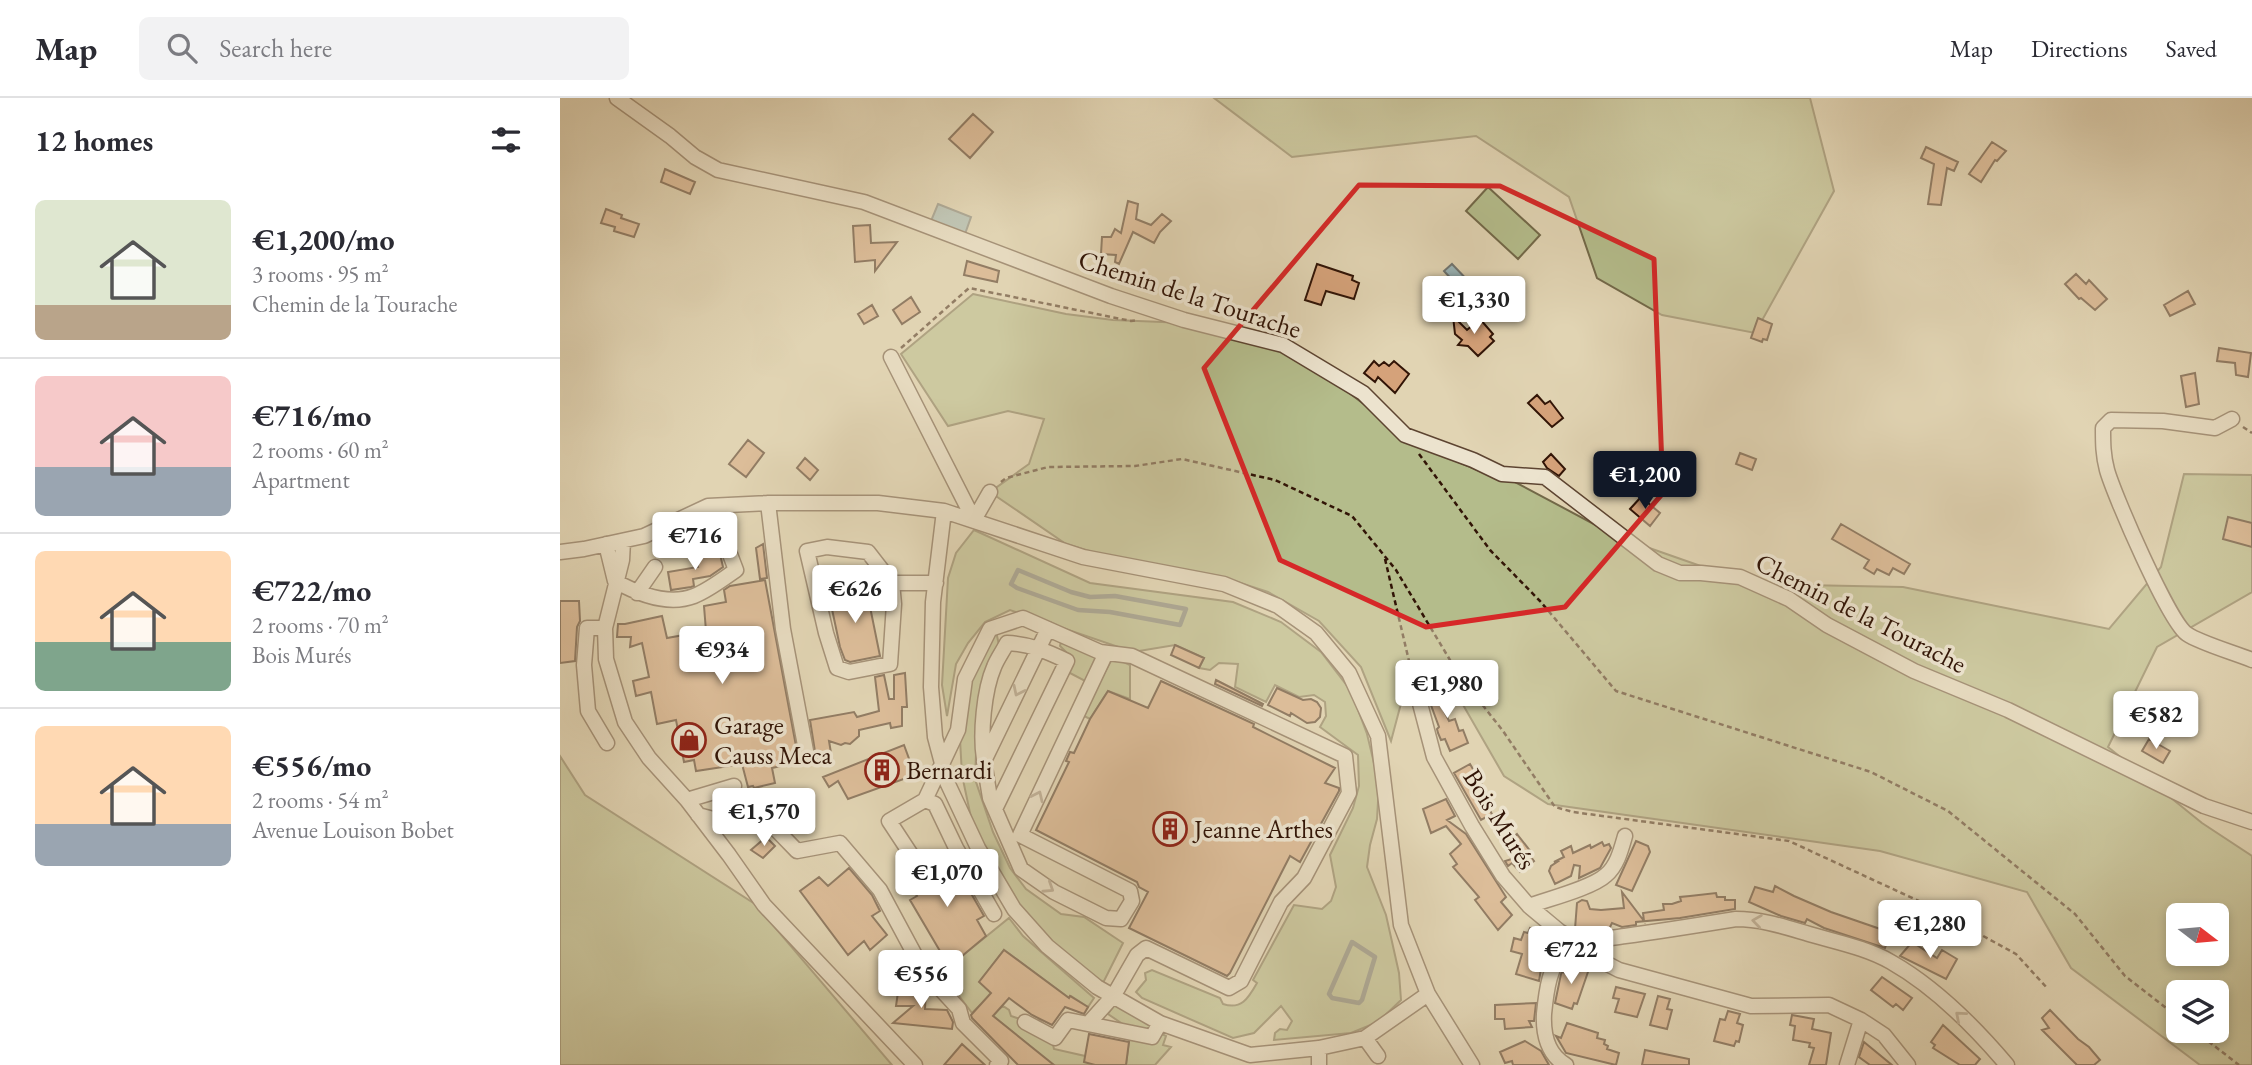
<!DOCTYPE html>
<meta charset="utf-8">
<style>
:root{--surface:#fff;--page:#f2f2f3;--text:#2b2b33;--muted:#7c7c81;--line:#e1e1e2;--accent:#111827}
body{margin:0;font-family:"EB Garamond",serif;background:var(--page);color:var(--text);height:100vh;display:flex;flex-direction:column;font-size:26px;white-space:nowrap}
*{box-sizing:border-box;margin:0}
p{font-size:23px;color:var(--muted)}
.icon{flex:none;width:38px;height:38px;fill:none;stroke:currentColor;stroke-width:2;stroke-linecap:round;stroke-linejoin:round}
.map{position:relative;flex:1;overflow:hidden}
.sheet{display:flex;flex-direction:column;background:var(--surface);width:560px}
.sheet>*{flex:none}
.needle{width:46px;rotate:106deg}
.buttons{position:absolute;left:1606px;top:805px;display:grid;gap:14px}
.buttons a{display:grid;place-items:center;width:63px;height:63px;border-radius:10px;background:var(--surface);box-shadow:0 4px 10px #0003;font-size:35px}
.price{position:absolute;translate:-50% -60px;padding:0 16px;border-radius:7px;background:#fff;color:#222;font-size:23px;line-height:46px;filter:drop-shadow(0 2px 4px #0008)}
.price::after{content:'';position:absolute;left:50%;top:42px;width:21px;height:16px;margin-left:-10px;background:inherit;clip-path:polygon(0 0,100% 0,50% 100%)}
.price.selected{background:var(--accent);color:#fff}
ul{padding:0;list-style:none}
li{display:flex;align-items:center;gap:21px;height:175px;padding:0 35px}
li+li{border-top:2px solid var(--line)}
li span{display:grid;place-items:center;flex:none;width:196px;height:140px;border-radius:10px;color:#555}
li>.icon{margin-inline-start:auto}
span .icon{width:84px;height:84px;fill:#fffc;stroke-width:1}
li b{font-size:30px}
h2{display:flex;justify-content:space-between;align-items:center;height:84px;padding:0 35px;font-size:30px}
header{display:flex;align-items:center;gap:42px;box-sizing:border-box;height:98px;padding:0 35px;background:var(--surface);border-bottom:2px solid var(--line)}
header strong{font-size:33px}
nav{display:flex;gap:38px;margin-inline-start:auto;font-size:24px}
.search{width:490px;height:63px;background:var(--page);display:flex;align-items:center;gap:18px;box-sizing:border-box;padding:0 24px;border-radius:10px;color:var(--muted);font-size:26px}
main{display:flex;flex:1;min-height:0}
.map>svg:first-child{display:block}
.green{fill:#b4bc8b;stroke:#726848;stroke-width:2;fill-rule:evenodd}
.water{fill:#9ab5b8;stroke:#707571;stroke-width:2}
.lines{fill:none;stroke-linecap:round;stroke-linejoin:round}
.stream{stroke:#707571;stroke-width:4.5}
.building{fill:#d5a27a;stroke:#311406;stroke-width:2}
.minor-casing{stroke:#5d4431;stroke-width:17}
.path{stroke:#311406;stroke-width:2.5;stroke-dasharray:5 3.5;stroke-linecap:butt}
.minor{stroke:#ece3ce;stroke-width:14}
.oneway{stroke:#988674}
.marked{fill:none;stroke:#d62828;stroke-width:5;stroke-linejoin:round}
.labels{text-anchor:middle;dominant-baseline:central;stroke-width:7;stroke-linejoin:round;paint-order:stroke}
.street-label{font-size:26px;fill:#311406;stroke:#ece3ce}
.poi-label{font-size:26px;fill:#311406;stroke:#ece3ce;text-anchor:start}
</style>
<header>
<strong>Map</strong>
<div class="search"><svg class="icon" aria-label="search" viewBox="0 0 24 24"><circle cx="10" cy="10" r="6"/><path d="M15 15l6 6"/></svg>Search here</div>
<nav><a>Map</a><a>Directions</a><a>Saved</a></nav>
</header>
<main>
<section class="sheet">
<h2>12 homes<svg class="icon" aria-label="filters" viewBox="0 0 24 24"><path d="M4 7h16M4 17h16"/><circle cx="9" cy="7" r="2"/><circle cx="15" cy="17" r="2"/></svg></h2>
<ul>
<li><span style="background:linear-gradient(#dfe7d0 75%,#b9a48a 0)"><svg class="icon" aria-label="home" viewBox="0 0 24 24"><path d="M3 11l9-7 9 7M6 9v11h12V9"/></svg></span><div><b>€1,200/mo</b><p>3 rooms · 95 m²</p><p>Chemin de la Tourache</p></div></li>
<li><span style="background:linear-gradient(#f6c9c9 65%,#9aa5b1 0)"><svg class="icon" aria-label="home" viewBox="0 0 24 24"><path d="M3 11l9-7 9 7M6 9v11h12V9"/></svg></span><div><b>€716/mo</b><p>2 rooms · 60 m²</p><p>Apartment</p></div></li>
<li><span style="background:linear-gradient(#ffd9b3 65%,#7fa58c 0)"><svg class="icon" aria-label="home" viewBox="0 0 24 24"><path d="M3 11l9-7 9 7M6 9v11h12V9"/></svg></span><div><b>€722/mo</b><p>2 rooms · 70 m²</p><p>Bois Murés</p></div></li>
<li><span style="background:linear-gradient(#ffd9b3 70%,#9aa5b1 0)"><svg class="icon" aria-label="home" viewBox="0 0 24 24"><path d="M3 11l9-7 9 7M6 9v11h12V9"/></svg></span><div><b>€556/mo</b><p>2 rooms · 54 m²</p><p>Avenue Louison Bobet</p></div></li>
</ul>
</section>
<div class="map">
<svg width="1692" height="967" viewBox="0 0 1692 967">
<rect width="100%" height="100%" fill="#e1d4b3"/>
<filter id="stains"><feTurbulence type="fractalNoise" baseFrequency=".00286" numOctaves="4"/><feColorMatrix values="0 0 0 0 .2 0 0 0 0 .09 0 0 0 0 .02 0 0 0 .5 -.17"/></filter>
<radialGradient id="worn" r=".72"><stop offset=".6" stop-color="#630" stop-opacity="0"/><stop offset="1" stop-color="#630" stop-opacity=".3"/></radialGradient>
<path class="green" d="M654,0H1250L1274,93L1195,235L1102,217L1037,180L1009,99L916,38L732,59Z
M928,89L980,137L958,161L906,113Z
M413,196L506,216L553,222L627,225L707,246L745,261L857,347L932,378L955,384L1058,439L1192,486L1343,489L1549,531L1601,469L1624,376L1692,377V494L1597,549L1548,649L1642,725L1692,758V967H1640L1511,870L1467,794L1320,753L988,706L944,678L891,586L869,573L857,569L847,583L831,643L801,569L759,523L708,494L659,478L536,455L506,446L430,394L469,366L484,321L448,313L388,328L341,256ZM1619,817H1657V856H1619ZM1619,894H1657V933H1619Z
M414,432L530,485L673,504L721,524L761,554L791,593L807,636L819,686L817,721L810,747L807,769L826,817L839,875L841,902L818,924L791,935L714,942L715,935L720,931L727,932L732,923L721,908L694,935L673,940L582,900L576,894L586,882L585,875L592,872L660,900L663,906C681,912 688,901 697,885L693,882L734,807L762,811L771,803L776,789L770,757L793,710L799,688L798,657L760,629L766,618L765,604L754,597L739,599L715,587L706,604L675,589L678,566L659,565L650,572L639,570L644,560L615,547L573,554L450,512L425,524L408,545L396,566L387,618L382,587L388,480L396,455Z
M436,533L440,552L417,632L415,681L433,734L450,770L466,791L501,816L524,819L563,845L542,887L492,846L454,800L413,729L402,677L399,623L415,570Z
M501,544L536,559L534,574L527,584L508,574L514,562L500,548Z
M553,559L570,567V601L548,593L530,621L522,617Z
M0,658L25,697L195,806L332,967H0Z
M449,820L463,838L534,900L528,909L511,898L509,900L444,852L420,884L431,895L438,912L443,908L449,912L451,918L472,925L479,922L489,930L494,951L525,958L535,967H493L420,907L412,915L378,870L393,860L396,863Z
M555,906L591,923L592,931L606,938L603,947L611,949L595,967H566L569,942L562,937L564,927L548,916Z"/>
<path class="water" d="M378,106L411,119L405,136L371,123Z
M892,166L913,188L905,196L884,173Z"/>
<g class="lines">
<path class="stream" d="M458,472L511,494L530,499L555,498L626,511L620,527L550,514L518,512L457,490L451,486Z
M792,844L815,859L802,902L799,905L772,900L769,896Z"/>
</g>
<path class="building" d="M413,16L433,34L410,60L389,41Z
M1432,44L1446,53L1437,63L1435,62L1421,84L1409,76Z
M1366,49L1398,64L1394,73L1387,70L1381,107L1368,106L1374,66L1361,60Z
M105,71L135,84L130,96L101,84Z
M568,103L578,106L576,121L591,127L602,116L611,123L600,134L594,145L573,134L559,166L555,164L556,157L541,156L542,139H551L555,131L561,135Z
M46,111L62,117L61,120L79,126L74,139L54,133L55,129L41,125Z
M310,127L311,145L337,144L315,173V162L295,164L293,128Z
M407,163L439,173L437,184L404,177Z
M757,166L793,178L792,182L799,185L794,201L766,193L761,207L745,202Z
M1516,176L1526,186L1529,182L1547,201L1535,212L1521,200L1519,201L1505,186Z
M1628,193L1635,206L1610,218L1604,207Z
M351,199L360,214L342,226L333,212Z
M312,207L318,218L304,226L298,216Z
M893,218L907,232L920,221L933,236L930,239L934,243L918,258L908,248L898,247L902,242L895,236Z
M1198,220L1212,226L1207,242L1203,241L1202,244L1191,240Z
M1659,250L1691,255L1688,279L1676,277L1675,265L1657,263Z
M814,263L819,268L824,264L829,268L834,263L849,276L835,295L818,279L815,284L804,275Z
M1635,275L1639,306L1626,309L1621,278Z
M977,297L985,306L990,303L1003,320L992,329L968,305Z
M188,342L204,355L186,379L169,366Z
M1180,355L1196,361L1192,372L1176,366Z
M991,356L1005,371L999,378L987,370L983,364Z
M245,360L258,372L250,382L237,370Z
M1081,399L1100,415L1090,428L1070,411Z
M1668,419L1692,425V449L1663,441Z
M1281,426L1350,466L1344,476L1333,470L1329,477L1317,471L1314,476L1304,470L1309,462L1272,441Z
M203,446L207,480L200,481L196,450Z
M160,456L163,469L150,478L133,481L134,488L131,489L111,492L108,474L138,469L136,460Z
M205,482L239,664L212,670L215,685L194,690L193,688L188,689L182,666L136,673L134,662L124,664L116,622L97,626L91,594L76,598L73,583L89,579L82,545L70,549L71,539H57L58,526H65L102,518L107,540L146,533L144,508L166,504L164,492L170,488Z
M306,489L320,558L290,564L285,562L280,549L269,497Z
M0,503H19L20,523L17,529L15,563L0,565Z
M615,547L644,560L639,570L611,557Z
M345,575L347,609H342V628L331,630L330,625L299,632V638L290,646L285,645L281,647L269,643L271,655L263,660H256L250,622L294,614L297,619L319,613L315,579L324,577L329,601H334V577Z
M656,582L703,606L702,608L655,586Z
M601,583L694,626L693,629L775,670L765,685L779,690V693L740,764L730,758L670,875L667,878L569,830L588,794L579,789L577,784L476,732L509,664L506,663L510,654L514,655L530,621L548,593L588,610Z
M898,588L901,595L880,605L889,623L895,621L899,633L903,632L908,645L890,653L885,641L881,642L878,635L877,631L879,629L868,599Z
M717,590L743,602L751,601L757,604L761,610L760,619L755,624L747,625L731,615L730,618L708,607Z
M1589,641L1610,653L1603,665L1582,653Z
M344,647L355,677L288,701L278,683L269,689L263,679Z
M910,666L928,697L923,700L932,716L921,722L894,675Z
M886,701L895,718L887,722L906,736L946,799L941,804L952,817L938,832L915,802L919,799L893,769L897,766L890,756L901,746L886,728L871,735L863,711Z
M957,736L971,754L968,755L974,763L960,774L952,765L948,768L945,763L955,760L944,747Z
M206,739L215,748L203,760L191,752Z
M1076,743L1088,748L1090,754L1072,793L1056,787Z
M1042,744L1044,748L1049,746L1051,750L1040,770L1019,780L1020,768L1014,767L1011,778L995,786L989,773L991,768L997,764H994L1004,759L1001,753L1011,748L1013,755L1030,747L1031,750Z
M389,757L424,818L417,822L426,838L396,863L393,860L387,865L350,802L357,798L347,782Z
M289,770L312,797L320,813L312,818L327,837L310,852L304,843L288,857L240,793L259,779L268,788Z
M1215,788L1234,798L1271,814L1326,833L1324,840L1328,841L1325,850L1264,830L1247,821L1245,825L1221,818L1189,804L1195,789L1213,794Z
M1062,794L1084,823L1083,815L1104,812L1103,806H1112L1121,803L1120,799L1130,798L1156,795L1157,799H1165V802H1175V811L1120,820L1076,824V827L1062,829L1052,825L1049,831L1022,836L1015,831L1017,805L1022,802L1027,803L1030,811L1041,812L1064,810Z
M970,830L987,836L979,883L956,876L962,856L951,853L954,840L961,842L964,834L968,835Z
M1352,844L1377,860L1382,852L1397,861L1386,881L1340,858Z
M444,852L509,900L510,898L528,909L524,916L505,909L492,927L472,917L449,900L433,918L494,967H458L412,920L411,917L431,895L419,884Z
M1011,865L1029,871L1017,906L1014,905L1012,911L995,905L1001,876L1002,874L1007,875Z
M1322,879L1352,900L1343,912L1336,906L1333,909L1311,892Z
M339,887L366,890L365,911L387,912L393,924L392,931L333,925L353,908H336Z
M1056,889L1085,896L1077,919L1055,914L1059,901L1053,900Z
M1098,898L1110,901L1107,911L1112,912L1107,931L1090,927Z
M976,905L974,923H969L972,929L945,931L944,921H935V907Z
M1490,912L1518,941L1529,949L1540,962L1534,967H1517L1482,932L1489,930L1482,920Z
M1168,913L1180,916L1177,925L1183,927L1179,944L1176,943L1174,948L1154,943L1160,921L1165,922Z
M1232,917L1254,921L1252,931L1271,935L1266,967H1249L1254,950L1249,949L1250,945L1233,942L1235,928L1230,927Z
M1007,925L1038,935L1037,940L1045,942L1044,946L1048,948L1047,951L1059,955L1056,967L1006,955L996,938L1001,940Z
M1383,927L1420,961L1415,967H1400L1373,950L1375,947L1371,944Z
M529,936L569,944L566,967H535L524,964Z
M965,943L981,953L989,967H953L952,963L945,965L940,954Z
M1304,944L1332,967H1310L1299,959Z
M402,946L425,967H384Z
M1085,952L1129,961V967H1082Z"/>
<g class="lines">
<g class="minor-casing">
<path id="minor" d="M57,0L110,38L135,59L158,72L304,104L551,198L624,222L723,247L803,295L845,337L913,362L942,376L985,379L1098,466L1120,475H1141L1180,479L1229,501L1267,527L1354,573L1448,612L1644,708L1692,724
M331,259L414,422
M1672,321L1655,330L1603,323L1551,322L1543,330C1543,345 1543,357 1547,372C1554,397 1609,524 1627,536C1640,545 1675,555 1692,562
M208,405L223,531L247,658
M384,413L373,504L371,589L375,639L387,684L418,750L454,811L487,848L537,889L600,925L690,957L759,950L805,940L868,896
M414,422L430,394
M63,443L62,462L45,530L46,561L65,624L89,660L127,702L169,757L204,807L355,967
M46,446L55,483C78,496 108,508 134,498C149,492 163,481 176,472L163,438
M267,449L308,454L332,485L334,506L330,566L289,574L277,570L266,535L247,453Z
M0,454L24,451L84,438L148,408L208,405H318L384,413L523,459L664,486L718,508L756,535L789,575L818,638L841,827L868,896L912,967
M332,485H376
M77,495L95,469
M45,530H27L24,567L28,613L47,645
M488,531L424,663L430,700L461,771L494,794L546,820L561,821L572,803L570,793L460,737L546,555
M852,575L874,659L912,728L943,778L969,808L999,833L1021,846L1032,858L1059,872L1191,908L1269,907L1301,922L1324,937L1348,967
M424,661C420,636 424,592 434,569C437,561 443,553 447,545C470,546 486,553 507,563L435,711
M127,702L174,688
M138,717L157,722L182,709L205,720L237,753L280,745L320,792L363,872L399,911L403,925L441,963L437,967
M352,758L329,723L365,702
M969,808C988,801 1032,790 1046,777C1057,768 1061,752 1065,738
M434,816L396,750L375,706L365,702L398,632L405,581L430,531L463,520L540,554L572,558L785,658L789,695L744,780L721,804L681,883L669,890L586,850L577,857L554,897L528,926
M465,924L495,940L508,922L592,939L600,925
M805,940L818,958
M759,950V967
M1006,967C988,957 983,936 984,916C986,896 989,864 1007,852C1023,842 1047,841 1065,838C1102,833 1139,827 1176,821C1202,821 1225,829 1249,836C1276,844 1307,850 1331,864C1375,889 1414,928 1447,967
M1287,967L1301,922"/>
</g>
<path class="path" d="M341,250L409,190L571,223L578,222
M1683,329L1692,335
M859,356L930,452L980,503L1056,593L1311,674L1388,713L1515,816L1565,878L1619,920
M441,384L446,380L488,369L575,368L622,361L715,382L792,418L836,472L899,577L943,633L995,709L1013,714L1229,743L1361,804L1456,856L1488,891
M825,461L849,563
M1635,933L1679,967"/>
<use href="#minor" class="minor"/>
</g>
<defs><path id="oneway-chevron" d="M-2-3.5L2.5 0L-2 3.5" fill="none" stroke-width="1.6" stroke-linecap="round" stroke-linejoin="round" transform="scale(1.75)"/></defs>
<g class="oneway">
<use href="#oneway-chevron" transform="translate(458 593) rotate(116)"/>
<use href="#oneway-chevron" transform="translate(478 698) rotate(-65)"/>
<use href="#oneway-chevron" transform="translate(489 790) rotate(33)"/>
<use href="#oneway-chevron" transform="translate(1197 823) rotate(-172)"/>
<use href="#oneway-chevron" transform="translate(1400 918) rotate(-139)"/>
</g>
<path d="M0 0H1692V967H0ZM799,87L940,88L1094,161L1103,395L1005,509L866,529L720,462L644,270Z" fill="#e1d4b3" fill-opacity=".55" fill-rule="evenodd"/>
<path class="marked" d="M799,87L940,88L1094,161L1103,395L1005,509L866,529L720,462L644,270Z"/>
<defs>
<g id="shop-ring" transform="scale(1.75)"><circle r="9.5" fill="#ece3ce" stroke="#8f2418" stroke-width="1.5"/><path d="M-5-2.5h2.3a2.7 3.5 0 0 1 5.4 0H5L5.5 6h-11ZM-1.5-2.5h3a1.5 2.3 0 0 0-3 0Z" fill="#8f2418"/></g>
<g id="building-ring" transform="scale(1.75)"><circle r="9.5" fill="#ece3ce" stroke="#8f2418" stroke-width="1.5"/><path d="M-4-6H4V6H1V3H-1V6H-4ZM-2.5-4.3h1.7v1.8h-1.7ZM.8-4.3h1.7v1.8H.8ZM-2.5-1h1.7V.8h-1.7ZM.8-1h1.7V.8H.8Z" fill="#8f2418"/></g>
</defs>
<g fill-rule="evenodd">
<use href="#shop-ring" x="129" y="642"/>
<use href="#building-ring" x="322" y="672"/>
<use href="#building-ring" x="610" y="731"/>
</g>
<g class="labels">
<g class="street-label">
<text transform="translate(630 196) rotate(18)">Chemin de la Tourache</text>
<text transform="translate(1301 515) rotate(27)">Chemin de la Tourache</text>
<text transform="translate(940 721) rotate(58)">Bois Murés</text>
</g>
<g class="poi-label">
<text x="154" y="627">Garage<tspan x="154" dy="30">Causs Meca</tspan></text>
<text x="346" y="672">Bernardi</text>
<text x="634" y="731">Jeanne Arthes</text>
</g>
</g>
<rect width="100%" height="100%" filter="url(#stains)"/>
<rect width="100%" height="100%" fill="url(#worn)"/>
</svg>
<div class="buttons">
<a><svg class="needle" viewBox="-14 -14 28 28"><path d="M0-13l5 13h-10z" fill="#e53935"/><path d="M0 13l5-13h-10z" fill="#7c7c81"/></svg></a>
<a><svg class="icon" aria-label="layers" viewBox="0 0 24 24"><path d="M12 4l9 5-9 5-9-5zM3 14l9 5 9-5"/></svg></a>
</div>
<b class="price" style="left:914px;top:238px">€1,330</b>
<b class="price selected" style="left:1085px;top:413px">€1,200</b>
<b class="price" style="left:135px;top:474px">€716</b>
<b class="price" style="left:295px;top:527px">€626</b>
<b class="price" style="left:162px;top:588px">€934</b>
<b class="price" style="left:887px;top:622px">€1,980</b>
<b class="price" style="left:1596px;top:653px">€582</b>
<b class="price" style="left:204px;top:750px">€1,570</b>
<b class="price" style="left:387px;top:811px">€1,070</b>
<b class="price" style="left:1370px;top:862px">€1,280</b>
<b class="price" style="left:1011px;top:888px">€722</b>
<b class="price" style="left:361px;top:912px">€556</b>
</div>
</main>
